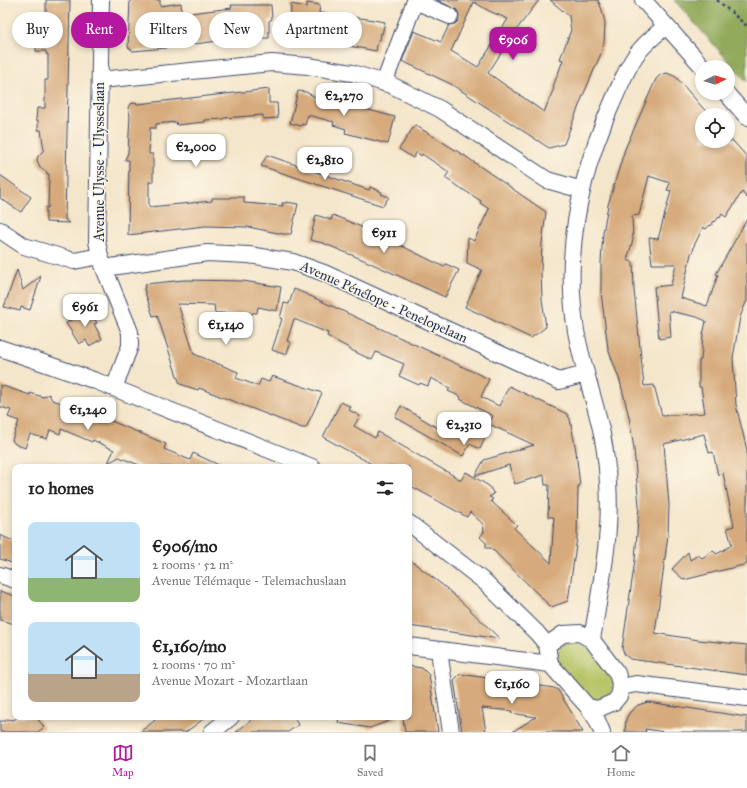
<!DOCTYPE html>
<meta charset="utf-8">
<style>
:root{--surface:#fff;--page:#f6f6f6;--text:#222;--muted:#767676;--line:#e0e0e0;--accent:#b5179e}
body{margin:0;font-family:"IM FELL Great Primer",serif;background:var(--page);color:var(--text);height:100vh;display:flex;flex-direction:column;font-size:15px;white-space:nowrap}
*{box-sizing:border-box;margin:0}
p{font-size:13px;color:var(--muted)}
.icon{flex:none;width:22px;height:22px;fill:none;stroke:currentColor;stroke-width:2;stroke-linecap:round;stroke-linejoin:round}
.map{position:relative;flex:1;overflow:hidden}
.side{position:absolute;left:12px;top:464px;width:400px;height:256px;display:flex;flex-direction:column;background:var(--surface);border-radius:8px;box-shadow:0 2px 6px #0003}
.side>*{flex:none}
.banner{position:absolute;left:12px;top:12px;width:400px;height:36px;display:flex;gap:8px}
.needle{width:26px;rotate:85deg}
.tools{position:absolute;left:695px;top:60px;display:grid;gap:8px}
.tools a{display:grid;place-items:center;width:40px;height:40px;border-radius:50%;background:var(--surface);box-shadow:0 2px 6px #0003;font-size:20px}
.price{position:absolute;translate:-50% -34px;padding:0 9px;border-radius:8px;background:#fff;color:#222;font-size:13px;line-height:26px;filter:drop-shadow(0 1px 2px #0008)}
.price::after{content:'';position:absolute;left:50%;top:24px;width:12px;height:9px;margin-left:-6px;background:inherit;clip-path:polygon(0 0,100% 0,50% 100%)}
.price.current{background:var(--accent);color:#fff}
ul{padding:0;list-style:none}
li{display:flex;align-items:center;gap:12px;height:100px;padding:0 16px}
li span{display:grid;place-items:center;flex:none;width:112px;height:80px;border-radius:8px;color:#555}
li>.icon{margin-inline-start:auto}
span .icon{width:48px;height:48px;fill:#fffc;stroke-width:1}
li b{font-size:17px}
h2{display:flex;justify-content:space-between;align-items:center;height:48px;padding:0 16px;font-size:17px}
.pill{padding:0 14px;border-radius:18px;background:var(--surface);box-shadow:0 2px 6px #0003;font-size:14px;line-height:36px}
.pill.current{background:var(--accent);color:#fff}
.menu{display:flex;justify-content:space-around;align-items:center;height:56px;border-top:1px solid var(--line);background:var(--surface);font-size:11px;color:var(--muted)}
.menu a{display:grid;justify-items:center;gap:2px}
.menu .current{color:var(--accent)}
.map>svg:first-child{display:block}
.green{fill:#b7c567;stroke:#697a62}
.forest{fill:#91aa5c;stroke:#566c5d}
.building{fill:#d6aa7c;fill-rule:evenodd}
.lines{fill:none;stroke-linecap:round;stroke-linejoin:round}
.minor-casing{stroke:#3c4a6e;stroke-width:18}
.path{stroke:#3c4a6e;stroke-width:2.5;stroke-dasharray:3 3;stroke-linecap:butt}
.minor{stroke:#fff;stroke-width:16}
.labels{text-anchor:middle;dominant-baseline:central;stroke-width:3;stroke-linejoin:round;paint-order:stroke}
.street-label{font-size:14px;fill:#1b2f5e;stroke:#fcf5e5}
</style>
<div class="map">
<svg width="747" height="732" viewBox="0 0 747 732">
<rect width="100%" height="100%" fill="#fcf5e5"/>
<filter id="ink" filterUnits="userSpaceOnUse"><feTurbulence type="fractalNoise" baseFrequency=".025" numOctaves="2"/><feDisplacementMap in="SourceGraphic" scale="8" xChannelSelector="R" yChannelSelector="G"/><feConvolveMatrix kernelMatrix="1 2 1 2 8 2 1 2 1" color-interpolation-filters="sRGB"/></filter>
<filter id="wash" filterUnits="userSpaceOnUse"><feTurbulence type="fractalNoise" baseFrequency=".012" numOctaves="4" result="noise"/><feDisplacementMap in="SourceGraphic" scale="16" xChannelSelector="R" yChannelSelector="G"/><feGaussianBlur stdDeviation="0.9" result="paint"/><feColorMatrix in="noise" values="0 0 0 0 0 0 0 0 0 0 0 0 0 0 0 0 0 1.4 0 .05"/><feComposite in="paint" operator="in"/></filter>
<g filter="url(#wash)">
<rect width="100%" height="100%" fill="#f4e6cb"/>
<path class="green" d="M577,641L582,642L613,677C616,692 607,700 591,699L557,661C556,647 564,641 577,641Z"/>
<path class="forest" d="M674,0H747V82Z"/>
<g id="blocks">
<path class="building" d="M46,0H70L65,220L69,223L46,222V207L48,208L49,174H47V172L40,167L37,160L38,156L44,150L41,130H38V120H36L37,108H45V80H48V54H46V51H36V29H46Z
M130,0H160V6L181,3L182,14L232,8L231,5H271L272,19L269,21V38H260L257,36L187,45L185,25L164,26L166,48L133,51L128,47Z
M437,0H539L517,29L488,73L544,112L554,88L553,87L563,60L560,59L571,30L569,16L550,0H598L602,10L605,23L604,43L600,56L582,98L564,144L549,148L451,84L402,61L414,31L441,42L449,25L455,24L459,20V14L457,10ZM474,2L489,11L508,19L478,67L451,51Z
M307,3L320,5L319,13L349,18L351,17L368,19L385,22L382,34L381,33L380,40H378L376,51L290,35L291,4L307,7Z
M667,73L676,77L709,115H702V141H733L747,157V198L742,192L726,217L722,214L720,218L719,217L715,222L714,221L711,226L710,225L706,229L703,227L693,248L694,249L691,254L681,298L707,306L718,275L716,274L747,219V300L740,317L733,358L736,405L747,450V564L684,580L672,569L688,552L690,560L698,555L702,558L713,551L717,554L732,545L727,528L734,526L723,473L718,475L713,452L709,453L704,434L664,444L669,505L668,535L655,633L699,640L747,645V675L630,659L625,655L622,649L635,560L639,506L634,449L629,417L620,381L608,349L601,292V262L603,233L608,205L625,149L656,79L660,75ZM649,176L670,183L667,190L671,191L658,239L649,238L652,264H676L671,285L654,287L659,339L671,337L669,311L697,317L706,321L703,335L701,360H699V387H701L705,413L662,416L654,385L644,386L634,290L633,262L627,260L633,240L632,216L639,215Z
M269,89V103H277L278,118L263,119V115L224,118V119L205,120V122L177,125L176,122L156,124V128H150L149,154H153V182H149V207L212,201V198H231V197H244V203L283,206L282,203H286V202L298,204L291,234H283L248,227L205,226L128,235L129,160H125L128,153L130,115L128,108L130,104L135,103L138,104Z
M298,91L306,92L325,103L327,99L395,117L388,144L345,133L346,129L333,125L334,122L308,115L305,125L302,124L301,126L290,123Z
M415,125L465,156L546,212L542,243L541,272L542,299L546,327L531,338L465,307L482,270L467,263L468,238L474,241L489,209L480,203L481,201L445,178L449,172L422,154L421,156L417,152L413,158L399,149Z
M267,155L369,190L370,187L382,192L381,194L389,197L383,206L261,166Z
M0,175L31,197L21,212L0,198Z
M316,215L331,220L333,215L378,234L444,267L446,264L459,270L445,297L366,261L323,243L310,240Z
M17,270L23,290L41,276L30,310L21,307L20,311L4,307Z
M184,280L243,281L281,287L277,311L258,307L257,313H252V314L215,313L214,305L178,304L194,354L238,372L236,378L258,386L261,379L269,382L272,376L322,393L306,428H302L199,388L198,390L180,384L175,370L157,315L153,316L144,289L146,284Z
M294,289L306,294L489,379L481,397L499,406L509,386L567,414L570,419L576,451L580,486H578L577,538L568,601L551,607L491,548H486V543L480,537L484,532L483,524L470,512L467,517L409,485V467H377L323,437L341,402L351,407L349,410L360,416L354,426L375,438L378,432L461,480L466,472L489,486L494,494L489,497L493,499L491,501L517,525L514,528L551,563L554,517H548L549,485H545L544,475L515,484L509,465L475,476L484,460L534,445L489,424L493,416L460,399L461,397L448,391L450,388L431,378L428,386L420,383L419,385L399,376L404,364L376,352L372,360L349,349V348L327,336L328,333L323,331L294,319L287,341L291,342L286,355L272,350L282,319L280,318L284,303L289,304Z
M89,310L97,323L94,324L102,339L89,346L86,340L79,344L66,323L76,317L79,313H82Z
M0,385L30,395V393L43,397L49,394L52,400L85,410L166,444L164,449L190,460L193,453L223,467H144L119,457L108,463L114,450L93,440L92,442L61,429L60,434L50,430L47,439L30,434L25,448L15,444L12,440L19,421L8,417L11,410L0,407Z
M401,406L446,433L452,419L486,436L480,449L470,444L463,456L395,417Z
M0,535L15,542V564L0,559Z
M409,559L445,587L466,606L500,639L409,626Z
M0,591L15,596V624L0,620Z
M409,666L422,668L429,675L438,732H405L403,718L409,717Z
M460,674L554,688L558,690L583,732H512L536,717L511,713L512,711L482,708L486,732H462L454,680Z
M648,702L747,717V732H665L645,729L646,732H625L626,719L630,712L638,705Z
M18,717H36L44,727L38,732H0V721H6V719L14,720Z
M159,717H206L186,732H140Z
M255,717H294L298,725L288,732H236Z
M339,717H397V718L370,728L338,723Z"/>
</g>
</g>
<g filter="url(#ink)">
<use href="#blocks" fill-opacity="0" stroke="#3c4a6e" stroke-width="1"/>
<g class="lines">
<g class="minor-casing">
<path id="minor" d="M101,0L97,241L100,256L104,268L130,332V346L114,388
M643,0L703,67
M100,80L272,63L308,66L352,73L391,85L440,109L547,180L582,190
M384,83L415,1L450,16
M726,93L747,117
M0,230L24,246L74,261L100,256
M104,268L207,253L249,255L293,262L324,273L559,381L586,374
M0,348L96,381L312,467
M409,523L485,582L537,633L547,645L550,664L588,707L598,709L614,702L619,696L621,687L617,673L592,640L580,633L563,634L547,645
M0,575L15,580
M592,640C600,588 612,536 608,483C607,460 603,435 597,413C590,386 581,359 576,331C563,252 580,174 613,101C620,86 626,69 636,55C644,44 655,35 666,26
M409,646L550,664
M439,651L451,732
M621,687L636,684L747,698
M588,707L597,720L602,732
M212,732L231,717"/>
</g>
<path class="path" d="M717,0L747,26"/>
<use href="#minor" class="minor"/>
</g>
</g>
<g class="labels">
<g class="street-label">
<text transform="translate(99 162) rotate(-90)">Avenue Ulysse - Ulysseslaan</text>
<text transform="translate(384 302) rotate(24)">Avenue Pénélope - Penelopelaan</text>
</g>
</g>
</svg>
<div class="tools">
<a><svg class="needle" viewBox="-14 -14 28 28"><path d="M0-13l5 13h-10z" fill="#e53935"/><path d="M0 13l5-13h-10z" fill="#767676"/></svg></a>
<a><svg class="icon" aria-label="locate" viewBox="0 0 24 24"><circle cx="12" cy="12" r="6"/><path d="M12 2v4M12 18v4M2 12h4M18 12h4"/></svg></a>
</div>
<b class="price current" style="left:513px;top:61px">€906</b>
<b class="price" style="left:344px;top:117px">€2,270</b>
<b class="price" style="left:196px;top:168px">€2,000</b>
<b class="price" style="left:325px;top:181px">€2,810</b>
<b class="price" style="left:384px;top:254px">€911</b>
<b class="price" style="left:85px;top:328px">€961</b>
<b class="price" style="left:226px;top:346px">€1,140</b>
<b class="price" style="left:88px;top:431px">€1,240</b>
<b class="price" style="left:464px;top:446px">€2,310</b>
<b class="price" style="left:512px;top:705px">€1,160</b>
<div class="banner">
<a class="pill">Buy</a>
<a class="pill current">Rent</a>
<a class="pill">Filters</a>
<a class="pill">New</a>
<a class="pill">Apartment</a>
</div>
<section class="side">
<h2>10 homes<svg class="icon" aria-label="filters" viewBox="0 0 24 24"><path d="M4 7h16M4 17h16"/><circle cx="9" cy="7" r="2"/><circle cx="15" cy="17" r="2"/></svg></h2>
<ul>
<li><span style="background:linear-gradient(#bfe0f5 70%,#8fb573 0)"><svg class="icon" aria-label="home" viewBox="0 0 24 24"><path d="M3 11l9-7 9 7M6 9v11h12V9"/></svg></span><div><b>€906/mo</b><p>2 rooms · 52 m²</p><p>Avenue Télémaque - Telemachuslaan</p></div></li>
<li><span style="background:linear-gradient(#bfe0f5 65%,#b9a48a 0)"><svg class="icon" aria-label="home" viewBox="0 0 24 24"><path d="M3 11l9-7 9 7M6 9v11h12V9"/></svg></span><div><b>€1,160/mo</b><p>2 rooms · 70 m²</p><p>Avenue Mozart - Mozartlaan</p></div></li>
</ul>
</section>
</div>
<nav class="menu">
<a class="current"><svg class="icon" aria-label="map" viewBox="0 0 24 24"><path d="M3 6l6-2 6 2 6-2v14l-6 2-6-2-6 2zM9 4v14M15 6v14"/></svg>Map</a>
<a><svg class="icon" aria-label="saved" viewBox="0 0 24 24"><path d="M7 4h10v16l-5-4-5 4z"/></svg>Saved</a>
<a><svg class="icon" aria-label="home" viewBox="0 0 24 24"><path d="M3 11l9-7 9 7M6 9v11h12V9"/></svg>Home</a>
</nav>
